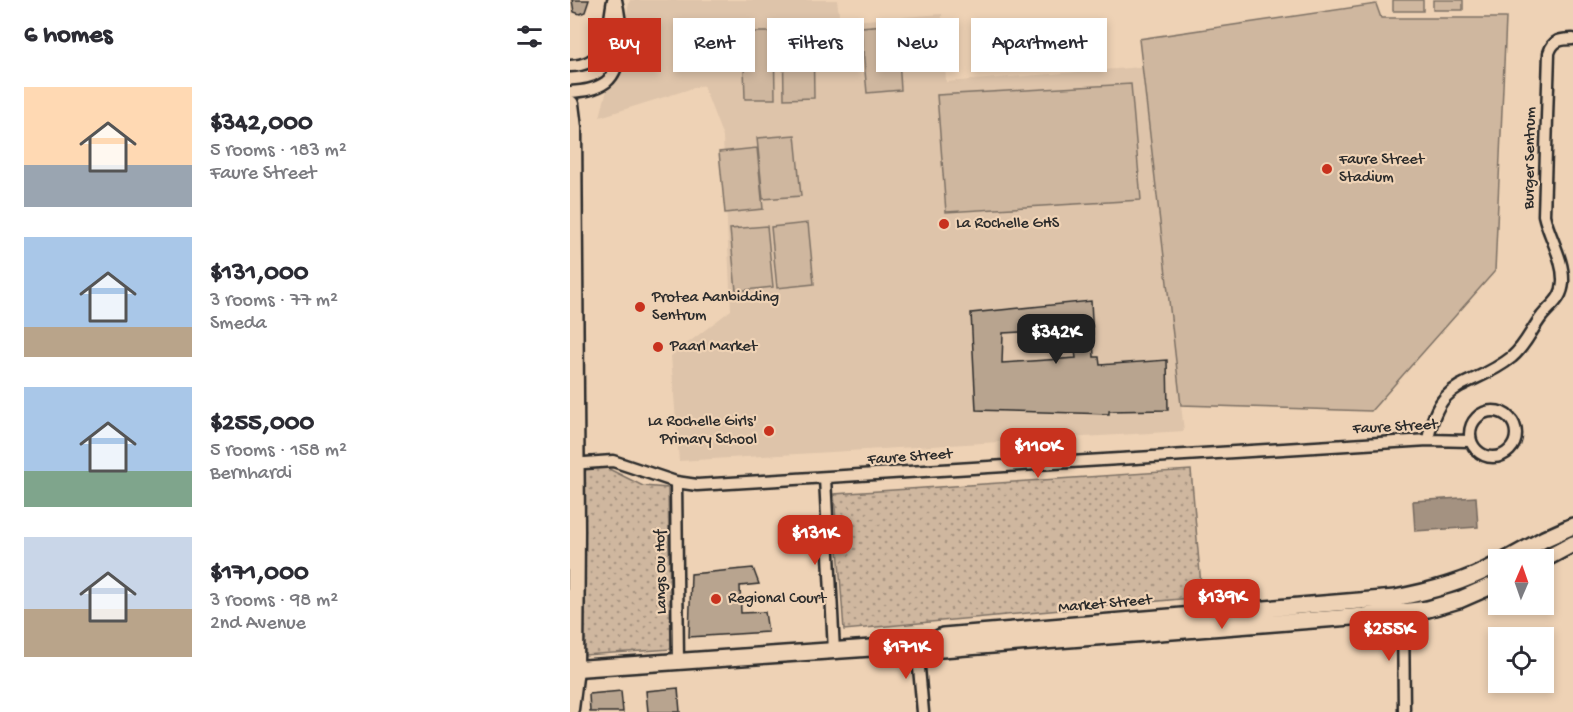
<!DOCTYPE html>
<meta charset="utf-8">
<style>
:root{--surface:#fff;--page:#f2f2f3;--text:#2b2b33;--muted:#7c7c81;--accent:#c8321e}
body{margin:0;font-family:"Gochi Hand",sans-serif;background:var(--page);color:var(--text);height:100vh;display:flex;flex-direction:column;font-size:22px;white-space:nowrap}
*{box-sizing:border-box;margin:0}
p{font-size:20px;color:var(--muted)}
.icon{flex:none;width:33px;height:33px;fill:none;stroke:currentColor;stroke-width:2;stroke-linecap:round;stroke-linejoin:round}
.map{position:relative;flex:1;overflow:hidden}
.sheet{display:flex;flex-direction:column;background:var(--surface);width:570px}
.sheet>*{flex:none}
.banner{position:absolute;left:18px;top:18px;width:570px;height:54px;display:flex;gap:12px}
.needle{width:39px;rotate:2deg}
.controls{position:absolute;left:918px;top:549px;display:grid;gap:12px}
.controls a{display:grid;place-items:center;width:66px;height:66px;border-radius:0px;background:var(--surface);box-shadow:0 3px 9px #0003;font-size:30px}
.price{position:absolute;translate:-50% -51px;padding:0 14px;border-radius:12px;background:var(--accent);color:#fff;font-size:20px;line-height:39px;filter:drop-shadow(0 2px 3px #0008)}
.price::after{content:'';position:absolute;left:50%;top:36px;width:18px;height:14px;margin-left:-9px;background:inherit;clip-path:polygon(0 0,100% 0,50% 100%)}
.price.current{background:#222;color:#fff}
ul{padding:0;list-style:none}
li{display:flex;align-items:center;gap:18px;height:150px;padding:0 24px}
li span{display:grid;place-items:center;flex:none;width:168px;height:120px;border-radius:0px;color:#555}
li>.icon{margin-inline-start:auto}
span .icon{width:72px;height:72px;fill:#fffc;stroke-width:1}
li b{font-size:26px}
h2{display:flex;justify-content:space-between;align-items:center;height:72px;padding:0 24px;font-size:26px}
.pill{padding:0 21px;border-radius:0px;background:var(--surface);box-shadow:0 3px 9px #0003;font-size:21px;line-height:54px}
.pill.current{background:var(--accent);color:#fff}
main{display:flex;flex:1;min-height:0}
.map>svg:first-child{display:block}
.built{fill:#dec4aa}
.grass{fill:url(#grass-dots);stroke:#7d7165;stroke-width:1.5}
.pitch{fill:#cfb79f;stroke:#7d7165;stroke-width:1.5}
.water{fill:#a49281;stroke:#74695f;stroke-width:1.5}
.building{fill:#b8a48f;stroke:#2b2b2b;stroke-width:1.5;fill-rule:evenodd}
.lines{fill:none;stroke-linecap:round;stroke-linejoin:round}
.street-casing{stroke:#2b2b2b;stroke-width:15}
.secondary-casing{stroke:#2b2b2b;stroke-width:20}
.primary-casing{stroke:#2b2b2b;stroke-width:21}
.street{stroke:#eed2b5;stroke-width:10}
.secondary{stroke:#eed2b5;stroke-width:15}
.primary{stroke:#eed2b5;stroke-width:16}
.poi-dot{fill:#c8321e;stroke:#eed2b5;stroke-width:2}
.labels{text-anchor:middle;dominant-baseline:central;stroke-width:4.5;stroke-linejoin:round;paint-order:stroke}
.street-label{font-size:16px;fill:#2b2b2b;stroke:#eed2b5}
.poi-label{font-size:16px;fill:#2b2b2b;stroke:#eed2b5;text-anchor:start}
</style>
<main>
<section class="sheet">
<h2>6 homes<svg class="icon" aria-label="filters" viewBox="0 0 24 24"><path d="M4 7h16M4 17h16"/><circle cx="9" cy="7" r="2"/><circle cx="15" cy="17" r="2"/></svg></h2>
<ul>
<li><span style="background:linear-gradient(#ffd9b3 65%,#9aa5b1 0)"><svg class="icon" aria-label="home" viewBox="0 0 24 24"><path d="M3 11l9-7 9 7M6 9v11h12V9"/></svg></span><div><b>$342,000</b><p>5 rooms · 183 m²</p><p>Faure Street</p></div></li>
<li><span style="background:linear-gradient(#a9c7e8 75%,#b9a48a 0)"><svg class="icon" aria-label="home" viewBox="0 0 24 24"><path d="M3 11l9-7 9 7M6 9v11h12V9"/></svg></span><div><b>$131,000</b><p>3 rooms · 77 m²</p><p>Smeda</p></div></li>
<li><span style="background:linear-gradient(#a9c7e8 70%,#7fa58c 0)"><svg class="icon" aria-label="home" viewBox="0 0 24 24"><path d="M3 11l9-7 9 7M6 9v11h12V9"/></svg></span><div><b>$255,000</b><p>5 rooms · 158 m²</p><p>Bernhardi</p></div></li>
<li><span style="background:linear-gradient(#c9d6e8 60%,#b9a48a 0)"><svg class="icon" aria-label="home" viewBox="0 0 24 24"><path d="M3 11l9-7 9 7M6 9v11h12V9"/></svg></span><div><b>$171,000</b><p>3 rooms · 98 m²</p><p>2nd Avenue</p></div></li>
</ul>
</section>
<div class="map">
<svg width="1003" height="712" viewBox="0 0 1003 712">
<defs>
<pattern id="grass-dots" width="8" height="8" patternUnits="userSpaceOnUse" patternTransform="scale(1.5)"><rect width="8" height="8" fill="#cfb79f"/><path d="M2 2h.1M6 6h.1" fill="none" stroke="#a89582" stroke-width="1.8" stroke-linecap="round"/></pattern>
</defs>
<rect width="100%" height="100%" fill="#eed2b5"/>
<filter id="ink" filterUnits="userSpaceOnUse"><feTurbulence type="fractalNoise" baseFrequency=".0167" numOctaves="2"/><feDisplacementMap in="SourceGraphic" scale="12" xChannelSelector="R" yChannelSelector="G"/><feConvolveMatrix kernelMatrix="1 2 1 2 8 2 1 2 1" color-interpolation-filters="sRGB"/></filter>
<g filter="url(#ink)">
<path class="built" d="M60,0H267L270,22L372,14L376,82L572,67L614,431L109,461L101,356L161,310L153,137L133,85L30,117Z"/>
<path class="grass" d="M29,464L73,486L98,488L101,649L14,655L6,465Z
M621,470L632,597L274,630L264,494Z"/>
<path class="pitch" d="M823,0H853V11H823Z
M863,0H893V10H863Z
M806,4L811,18H936L925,271L801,411L611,405L569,39Z
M364,21L367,56L329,59L331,90L297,93L291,27Z
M243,31L244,98L214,99L213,32Z
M173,32H204L205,99H175Z
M561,84L571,200L376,212L367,95Z
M225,135L231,196L193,199L187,138Z
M187,148L193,209L155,213L149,152Z
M238,223L244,284L207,288L201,227Z
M197,226L203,287L166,291L160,229Z"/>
<path class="water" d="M361,27L362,51L311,52V28Z
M906,497L908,527L845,531L843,501Z"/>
<path class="building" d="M2,0H19L15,12L10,14L4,12Z
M521,301L524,357H529L530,365L597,360L598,410L539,411V414L406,410L401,313ZM502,329L506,358L432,363L433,333Z
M183,568L189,584L170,586L171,613L195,612L198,632L119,637L121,574Z
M108,688L110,712H78L76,691Z
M51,691L53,712H20L19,694Z"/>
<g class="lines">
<g class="street-casing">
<path id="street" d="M0,66C40,65 37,31 43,0
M0,92C13,91 25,90 36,82C56,66 51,21 46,0
M900 434a23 23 0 1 1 46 0a23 23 0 1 1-46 0Z
M858,440C869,375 901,390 942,357C956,345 961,330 972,316C982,304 992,299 993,282C994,259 979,237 974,215L979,53C983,40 991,39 1003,39
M0,464L43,461L106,482L127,485L858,440L900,441
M255,478L264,651
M106,482L108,662
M833,612L834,712
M347,646L353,712"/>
</g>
<g class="secondary-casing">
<path id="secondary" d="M936,560L974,539L1003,526
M973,560L1003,544
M355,645L373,636L825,598C862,591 895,582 928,564
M0,669L301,648L355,645L372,649L794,616L858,609L889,600L928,583"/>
</g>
<g class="primary-casing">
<path id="primary" d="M0,104L3,128L6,530L5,669L0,709"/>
</g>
<use href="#street" class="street"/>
<use href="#secondary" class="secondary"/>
<use href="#primary" class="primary"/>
</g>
</g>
<g class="poi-dot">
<circle cx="757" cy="169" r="6"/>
<circle cx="374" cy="224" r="6"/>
<circle cx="70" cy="307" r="6"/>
<circle cx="88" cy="347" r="6"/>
<circle cx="199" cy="431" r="6"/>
<circle cx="146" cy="599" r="6"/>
</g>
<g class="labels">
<g class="street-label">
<text transform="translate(961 158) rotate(-89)">Burger Sentrum</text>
<text transform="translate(825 428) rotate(-3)">Faure Street</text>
<text transform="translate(340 458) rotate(-4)">Faure Street</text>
<text transform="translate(92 572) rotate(-91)">Langs Ou Hof</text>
<text transform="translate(535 605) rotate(-5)">Market Street</text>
</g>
<g class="poi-label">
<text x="769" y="160">Faure Street<tspan x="769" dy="18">Stadium</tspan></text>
<text x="386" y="224">La Rochelle GHS</text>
<text x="82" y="298">Protea Aanbidding<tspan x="82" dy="18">Sentrum</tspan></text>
<text x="100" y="347">Paarl Market</text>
<text x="187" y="422" text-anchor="end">La Rochelle Girls'<tspan x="187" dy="18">Primary School</tspan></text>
<text x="158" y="599">Regional Court</text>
</g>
</g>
</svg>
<div class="controls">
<a><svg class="needle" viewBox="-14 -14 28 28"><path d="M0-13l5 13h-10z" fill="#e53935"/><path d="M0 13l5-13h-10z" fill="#7c7c81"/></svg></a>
<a><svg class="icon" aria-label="locate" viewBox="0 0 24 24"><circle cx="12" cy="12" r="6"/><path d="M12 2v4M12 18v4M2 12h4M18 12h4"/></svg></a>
</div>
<b class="price current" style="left:486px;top:365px">$342K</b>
<b class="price" style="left:468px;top:479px">$110K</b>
<b class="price" style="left:245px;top:566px">$131K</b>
<b class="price" style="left:652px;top:630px">$139K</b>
<b class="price" style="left:819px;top:662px">$255K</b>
<b class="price" style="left:336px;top:680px">$171K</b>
<div class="banner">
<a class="pill current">Buy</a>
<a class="pill">Rent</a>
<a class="pill">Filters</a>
<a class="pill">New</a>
<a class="pill">Apartment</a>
</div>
</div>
</main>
